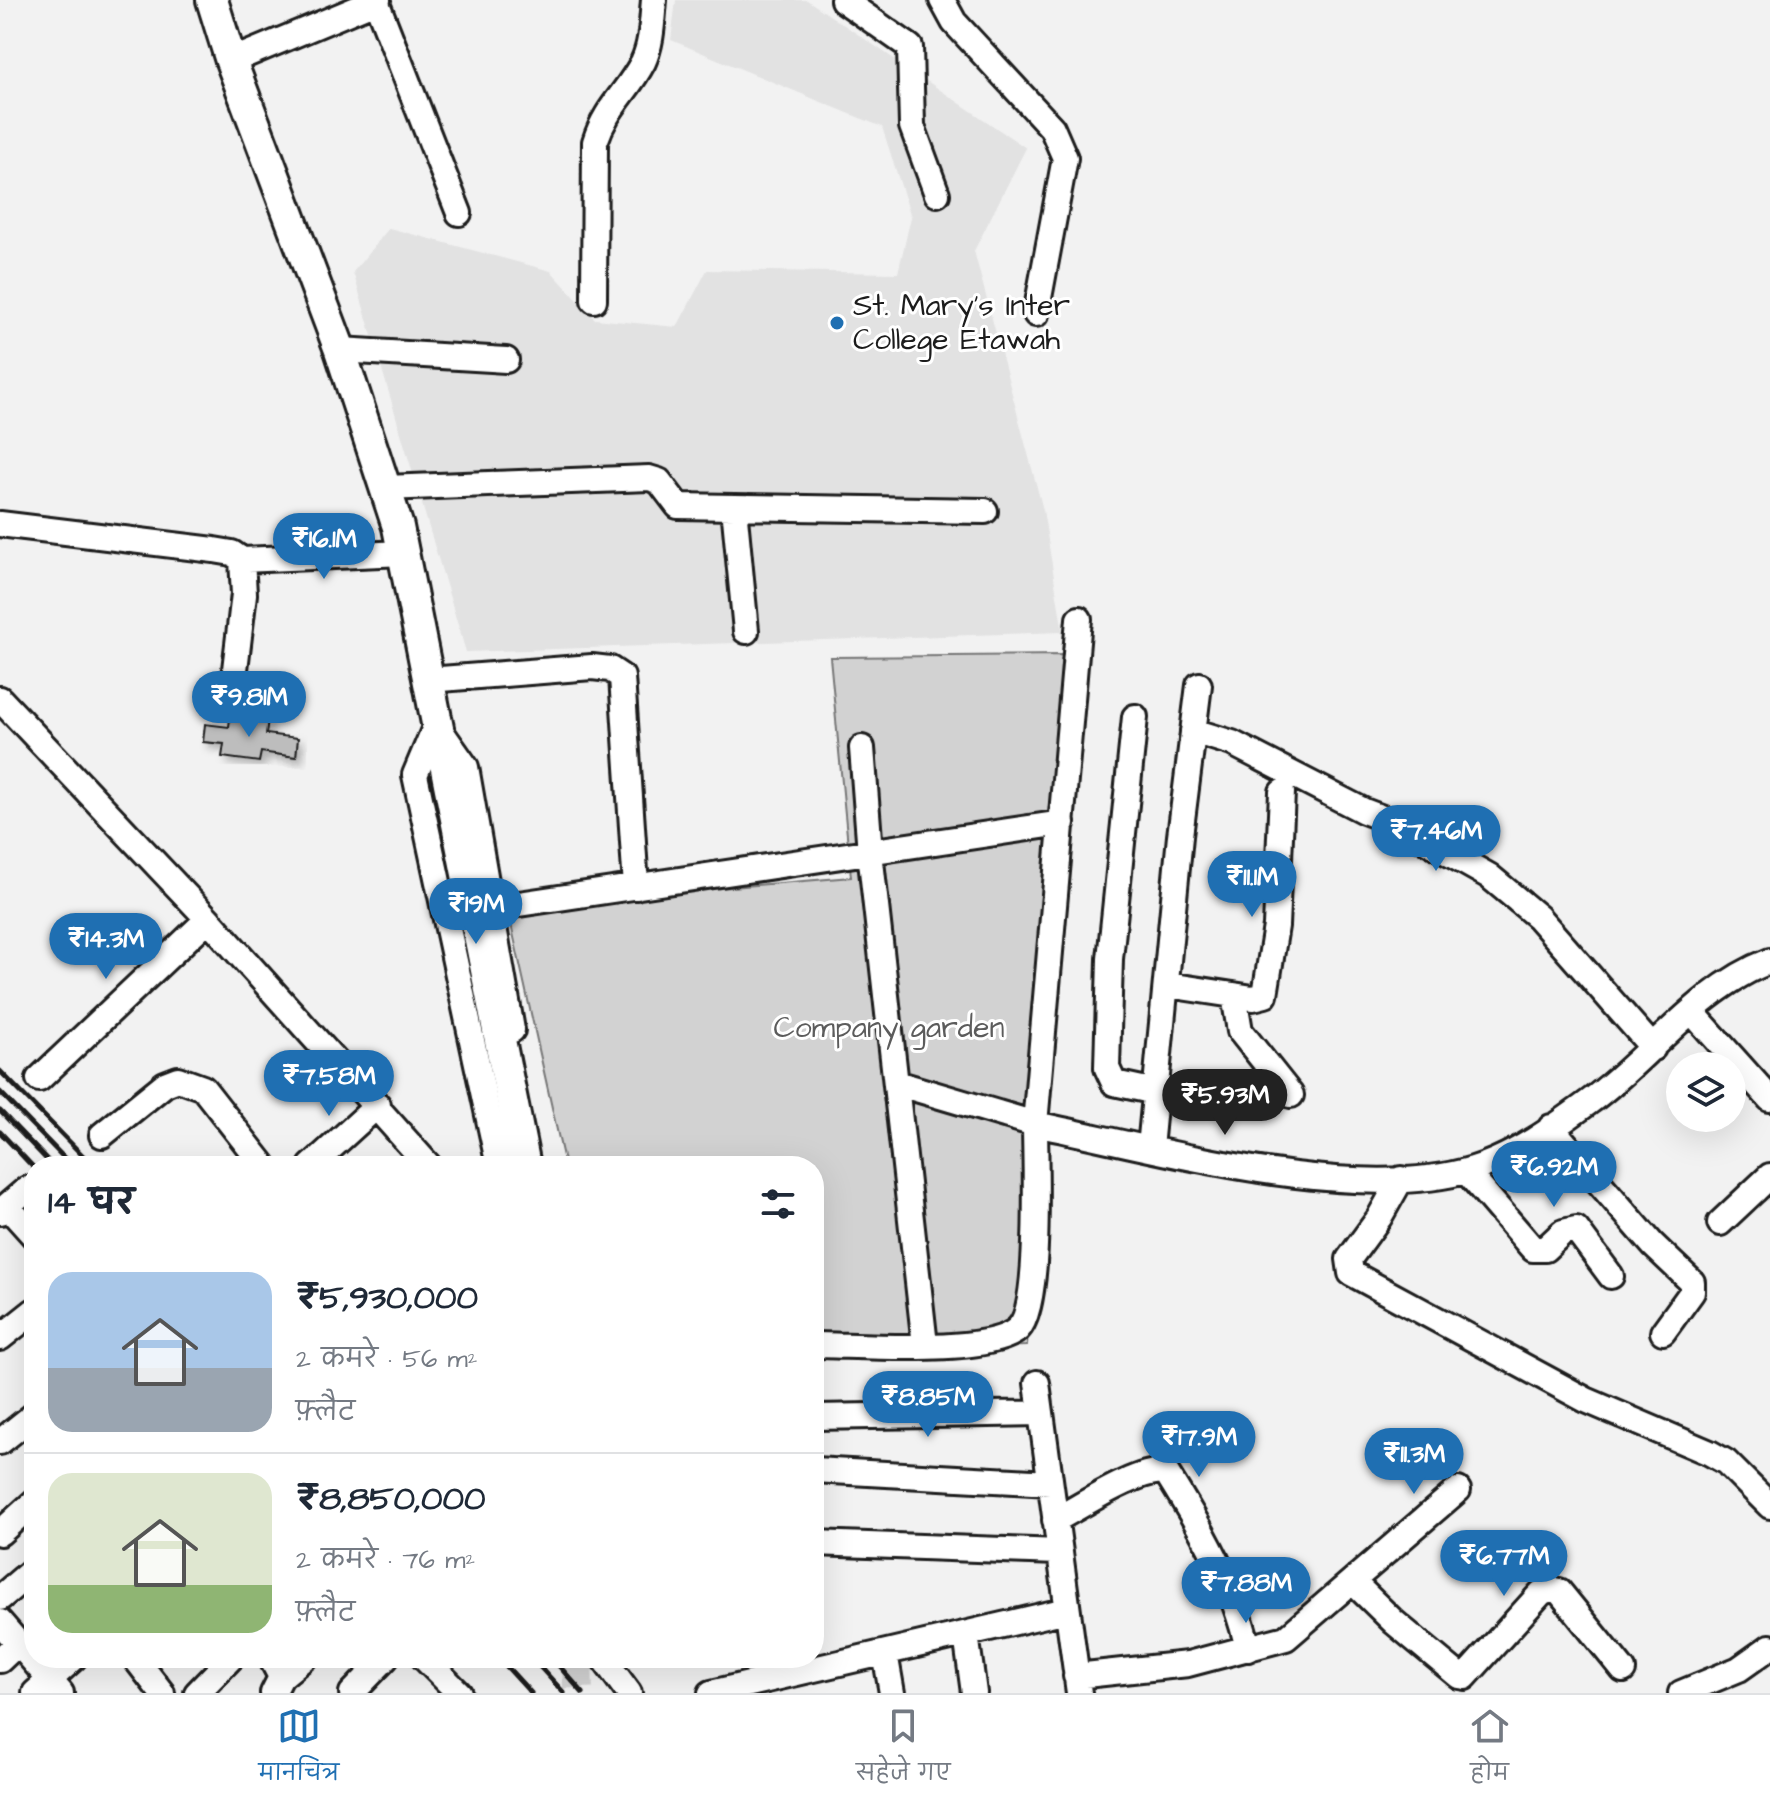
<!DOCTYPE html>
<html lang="hi">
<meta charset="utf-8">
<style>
:root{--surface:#fff;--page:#f6f6f7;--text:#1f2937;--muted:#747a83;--line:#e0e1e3;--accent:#1f6fb2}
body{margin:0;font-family:"Architects Daughter","Playpen Sans Deva",sans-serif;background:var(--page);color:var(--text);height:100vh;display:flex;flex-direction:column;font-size:30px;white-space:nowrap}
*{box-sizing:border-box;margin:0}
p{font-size:26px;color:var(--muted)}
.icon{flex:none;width:44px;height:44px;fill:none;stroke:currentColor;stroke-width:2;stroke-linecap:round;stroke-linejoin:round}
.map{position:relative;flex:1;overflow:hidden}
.panel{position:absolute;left:24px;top:1156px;width:800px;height:512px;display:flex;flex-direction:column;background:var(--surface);border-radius:32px;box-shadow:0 8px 32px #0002}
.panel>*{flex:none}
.buttons{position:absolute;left:1666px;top:1052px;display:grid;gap:16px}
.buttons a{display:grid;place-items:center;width:80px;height:80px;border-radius:50%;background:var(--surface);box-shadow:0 8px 32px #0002;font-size:40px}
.price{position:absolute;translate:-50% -68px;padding:0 18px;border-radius:28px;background:var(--accent);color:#fff;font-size:26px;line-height:52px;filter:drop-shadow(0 2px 4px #0008)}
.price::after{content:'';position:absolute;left:50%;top:48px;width:24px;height:18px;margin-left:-12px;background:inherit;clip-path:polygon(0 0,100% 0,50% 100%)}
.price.active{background:#222;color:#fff}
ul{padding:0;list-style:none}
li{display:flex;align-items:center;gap:24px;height:200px;padding:0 24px}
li+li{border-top:2px solid var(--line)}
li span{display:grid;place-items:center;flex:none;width:224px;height:160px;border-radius:24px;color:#555}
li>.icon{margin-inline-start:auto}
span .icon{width:96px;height:96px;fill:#fffc;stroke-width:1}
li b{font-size:34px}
h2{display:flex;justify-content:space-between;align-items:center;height:96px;padding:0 24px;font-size:34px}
.tab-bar{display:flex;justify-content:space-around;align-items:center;height:112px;border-top:2px solid var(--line);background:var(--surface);font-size:22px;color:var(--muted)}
.tab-bar a{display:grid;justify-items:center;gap:4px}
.tab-bar .active{color:var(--accent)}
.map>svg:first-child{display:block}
.built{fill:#e2e2e2}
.green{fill:#d2d2d2;stroke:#777;stroke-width:2}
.building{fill:#bdbdbd;stroke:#1c1c1c;stroke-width:2;filter:url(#shadow)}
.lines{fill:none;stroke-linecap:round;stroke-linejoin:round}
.major-tunnel{stroke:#d2d2d2;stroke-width:30;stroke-dasharray:30 15;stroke-linecap:butt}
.minor-casing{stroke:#1c1c1c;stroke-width:30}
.major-casing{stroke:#1c1c1c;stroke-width:36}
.minor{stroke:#fff;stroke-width:24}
.major{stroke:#fff;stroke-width:30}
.rail{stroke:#1c1c1c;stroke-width:5}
.poi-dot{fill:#1f6fb2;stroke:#fff;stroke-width:3}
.labels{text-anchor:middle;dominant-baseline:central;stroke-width:6;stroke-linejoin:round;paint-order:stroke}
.poi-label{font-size:30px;fill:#1c1c1c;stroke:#fff;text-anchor:start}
.park-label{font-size:30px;fill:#5c5c5c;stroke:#fff}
</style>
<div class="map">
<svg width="1770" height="1693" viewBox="0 0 1770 1693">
<defs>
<filter id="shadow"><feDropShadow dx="5.5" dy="5.5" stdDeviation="4" flood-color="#0004"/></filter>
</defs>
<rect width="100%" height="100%" fill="#f2f2f2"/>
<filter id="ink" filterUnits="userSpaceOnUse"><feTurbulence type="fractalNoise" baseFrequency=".0125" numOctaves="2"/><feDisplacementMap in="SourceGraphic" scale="16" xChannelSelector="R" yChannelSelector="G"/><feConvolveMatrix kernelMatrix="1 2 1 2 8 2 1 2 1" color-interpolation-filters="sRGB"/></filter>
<g filter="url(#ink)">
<path class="built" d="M676,0H807L1026,148L974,251L1043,510L1063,632L466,652L353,272L389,228L551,271L595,319L677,327L707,270L898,273L911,217L882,127L671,40Z"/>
<path class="green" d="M1068,655L1027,1346L814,1352V1166H565L507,906L851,877L830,657Z"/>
<path class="building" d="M239,716L268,719L266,734L298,738L296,757L261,752L259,762L222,757L224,744L203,742L205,724L229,727L230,718Z"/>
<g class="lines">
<path class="major-tunnel" d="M577,1658L578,1693"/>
<g class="minor-casing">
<path id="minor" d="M843,0L910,47L912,126L937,194
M942,0L954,22L1052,128L1065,158L1036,314
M376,1L459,213
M231,61L378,0
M594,300L595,142C606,107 627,93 643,62C652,43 652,21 654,0
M340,350L506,360
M385,488L649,478L659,481L678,506L985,511
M734,507L746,631
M0,524L214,550L232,553L242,560L244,594L231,703
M242,560L404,553
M428,680L592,667L610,669L622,677L636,887
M0,699L208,919L429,1166
M1135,717L1110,959L1107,1068L1114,1083L1156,1092
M436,725L415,775L499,1166
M440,730L466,767L512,1030
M1193,731L1232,743L1364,811L1393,822L1489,876L1538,917L1653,1048
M862,748L870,852L925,1345
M492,908L1062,823
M1168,985L1253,998L1265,995L1276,926L1282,792
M1234,995L1240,1031L1291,1095
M1692,1012L1770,1099
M39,1079L208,919
M896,1083L1035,1124L1079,619
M1551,1127L1653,1245L1692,1282V1292L1663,1332
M102,1135L165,1084L178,1079L203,1088L264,1166
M1150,1148L1180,836L1199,685
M311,1166L378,1105
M1466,1171L1533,1249H1545L1563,1232L1576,1229L1611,1276
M1401,1179L1379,1218L1349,1259L1351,1273L1586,1400L1710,1453L1726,1462L1770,1506
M7,1206L34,1236
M0,1212L27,1189
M1720,1223L1770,1176
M0,1338L34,1311
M814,1345C857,1345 988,1356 1018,1329C1042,1306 1035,1162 1035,1124C1158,1149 1354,1205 1473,1169C1514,1157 1555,1127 1589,1102C1650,1058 1698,988 1770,961
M1037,1383L1079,1693
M814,1417L1041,1413
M0,1442L34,1415
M814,1470L1050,1483
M1055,1520C1080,1507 1140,1467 1166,1472C1201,1528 1234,1584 1248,1649
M0,1533L34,1502
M814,1543L1059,1552
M1353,1582L1394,1622L1459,1676L1465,1677L1541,1593L1549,1589L1559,1591L1623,1670
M0,1598L34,1569
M0,1622L61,1693
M966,1634L974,1693
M885,1653L892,1693
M135,1658L162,1693
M271,1658L281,1677L273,1693
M424,1658L459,1693
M603,1658L629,1693
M0,1660L18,1643
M1076,1676L1188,1664L1286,1638L1458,1490
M281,1677L304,1658
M35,1693L74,1658
M197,1693L231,1658
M352,1693L386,1658
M711,1693L1067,1610
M1681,1693L1739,1669L1770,1647"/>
</g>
<g class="major-casing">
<path id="major" d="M212,0L231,61L340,350L398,527L525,1166"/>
</g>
<use href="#minor" class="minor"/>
<use href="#major" class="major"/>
<path class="rail" d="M0,1071L93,1166
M0,1092L72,1166
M0,1111L53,1166
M0,1132L34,1168
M499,1658L531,1693
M532,1658L564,1693
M552,1658L583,1693"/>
</g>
</g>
<circle class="poi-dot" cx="837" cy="323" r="8"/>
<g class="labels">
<g class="poi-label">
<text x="853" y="306">St. Mary's Inter<tspan x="853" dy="34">College Etawah</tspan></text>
</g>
<g class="park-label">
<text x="889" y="1028">Company garden</text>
</g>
</g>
</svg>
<div class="buttons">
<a><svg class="icon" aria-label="layers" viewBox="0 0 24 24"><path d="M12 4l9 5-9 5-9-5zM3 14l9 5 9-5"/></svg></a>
</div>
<b class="price" style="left:324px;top:581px">₹16.1M</b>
<b class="price" style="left:249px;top:739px">₹9.81M</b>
<b class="price" style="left:1436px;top:873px">₹7.46M</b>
<b class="price" style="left:1252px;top:919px">₹11.1M</b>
<b class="price" style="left:476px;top:946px">₹19M</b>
<b class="price" style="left:106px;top:981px">₹14.3M</b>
<b class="price" style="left:329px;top:1118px">₹7.58M</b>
<b class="price active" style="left:1225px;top:1137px">₹5.93M</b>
<b class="price" style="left:1554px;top:1209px">₹6.92M</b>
<b class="price" style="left:928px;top:1439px">₹8.85M</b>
<b class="price" style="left:1199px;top:1479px">₹17.9M</b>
<b class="price" style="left:1414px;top:1496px">₹11.3M</b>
<b class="price" style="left:1504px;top:1598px">₹6.77M</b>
<b class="price" style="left:1246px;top:1625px">₹7.88M</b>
<section class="panel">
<h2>14 घर<svg class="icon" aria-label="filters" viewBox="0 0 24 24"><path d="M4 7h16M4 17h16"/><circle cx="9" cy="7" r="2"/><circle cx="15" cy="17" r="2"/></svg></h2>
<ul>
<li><span style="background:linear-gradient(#a9c7e8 60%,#9aa5b1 0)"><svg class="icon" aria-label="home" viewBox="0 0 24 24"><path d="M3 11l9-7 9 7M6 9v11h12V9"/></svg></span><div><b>₹5,930,000</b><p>2 कमरे · 56 m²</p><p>फ़्लैट</p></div></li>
<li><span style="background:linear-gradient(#dfe7d0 70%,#8fb573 0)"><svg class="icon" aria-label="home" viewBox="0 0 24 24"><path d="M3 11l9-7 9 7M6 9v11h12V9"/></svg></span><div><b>₹8,850,000</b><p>2 कमरे · 76 m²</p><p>फ़्लैट</p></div></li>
</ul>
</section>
</div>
<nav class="tab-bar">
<a class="active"><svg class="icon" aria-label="map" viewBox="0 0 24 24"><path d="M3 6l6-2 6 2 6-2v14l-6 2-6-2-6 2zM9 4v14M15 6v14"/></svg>मानचित्र</a>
<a><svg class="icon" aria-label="saved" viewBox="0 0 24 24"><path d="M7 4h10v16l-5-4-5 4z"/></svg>सहेजे गए</a>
<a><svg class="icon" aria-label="home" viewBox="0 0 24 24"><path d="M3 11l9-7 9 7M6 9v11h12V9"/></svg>होम</a>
</nav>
